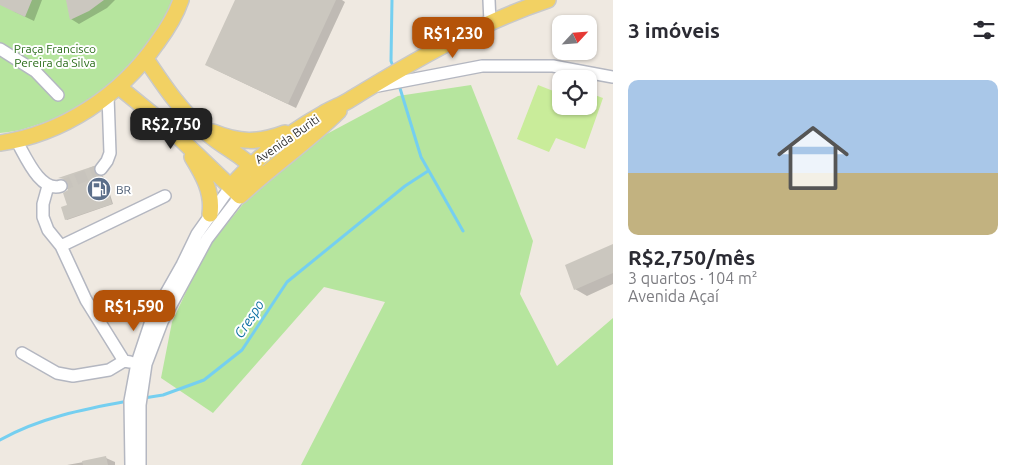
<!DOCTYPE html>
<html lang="pt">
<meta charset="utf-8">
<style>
:root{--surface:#fff;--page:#f2f2f3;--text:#2b2b33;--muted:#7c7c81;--accent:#b45309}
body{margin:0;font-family:Ubuntu,sans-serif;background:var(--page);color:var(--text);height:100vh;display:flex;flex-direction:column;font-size:19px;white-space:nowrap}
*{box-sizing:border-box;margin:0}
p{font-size:16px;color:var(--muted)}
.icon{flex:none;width:28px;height:28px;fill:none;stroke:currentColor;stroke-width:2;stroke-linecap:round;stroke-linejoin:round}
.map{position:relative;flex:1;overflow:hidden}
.panel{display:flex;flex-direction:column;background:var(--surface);width:400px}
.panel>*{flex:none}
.needle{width:32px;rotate:64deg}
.fabs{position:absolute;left:552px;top:15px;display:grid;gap:10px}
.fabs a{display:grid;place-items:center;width:45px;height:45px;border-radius:10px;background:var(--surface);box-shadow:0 1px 4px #0004;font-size:25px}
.price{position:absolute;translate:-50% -42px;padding:0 11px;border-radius:10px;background:var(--accent);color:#fff;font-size:16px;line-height:32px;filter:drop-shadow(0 1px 2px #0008)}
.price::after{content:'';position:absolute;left:50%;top:30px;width:15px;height:11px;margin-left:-8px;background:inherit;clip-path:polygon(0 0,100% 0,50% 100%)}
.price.active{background:#222;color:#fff}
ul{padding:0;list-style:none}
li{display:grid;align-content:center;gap:10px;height:265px;padding:0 15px}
li span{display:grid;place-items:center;height:155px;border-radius:10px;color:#555}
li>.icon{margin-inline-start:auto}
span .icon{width:90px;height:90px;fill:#fffc;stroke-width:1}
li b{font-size:21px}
h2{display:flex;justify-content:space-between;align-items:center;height:60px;padding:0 15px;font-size:21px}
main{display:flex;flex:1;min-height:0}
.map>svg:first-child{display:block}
.green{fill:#b6e59e}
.pitch{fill:#c9ec9a}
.shadow{fill:#0003}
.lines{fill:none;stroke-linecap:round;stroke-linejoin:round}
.stream{stroke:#75cff0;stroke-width:3}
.building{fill:#cbc7bf}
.minor-tunnel{stroke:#c8c4bd;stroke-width:11;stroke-dasharray:11 5.5;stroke-linecap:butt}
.minor-casing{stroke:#b4b7c1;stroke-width:14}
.major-casing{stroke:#c9c9c9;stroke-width:18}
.minor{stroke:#fff;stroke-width:11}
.major{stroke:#f2d163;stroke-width:15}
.labels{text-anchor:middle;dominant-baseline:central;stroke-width:4;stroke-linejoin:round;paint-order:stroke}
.park-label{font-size:12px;fill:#2c6e1b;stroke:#fff}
.street-label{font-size:12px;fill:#2e2e2e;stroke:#fff}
.service-label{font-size:12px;fill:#4e5e75;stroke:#fff;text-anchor:start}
.water-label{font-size:14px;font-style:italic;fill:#0d6fa3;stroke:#fff}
</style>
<main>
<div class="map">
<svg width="613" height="465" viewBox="0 0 613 465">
<rect width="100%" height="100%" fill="#efe9e1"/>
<path class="green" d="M0,0H173C168,10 163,21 157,31C129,77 79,114 27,128C18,131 9,132 0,133Z
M471,85L533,241L520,294L557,366L613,318V465H301L385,302L324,287L213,413L161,378L172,322L205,251L252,193L323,136L398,96Z"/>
<path class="pitch" d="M538,85L561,94V106H589V93L603,98L585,149L556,138L549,152L517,139Z"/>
<path class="shadow" d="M0,0H42L34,21L15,12L0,2Z
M67,0H115L107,8L79,24L71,19Z
M236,0H342L345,2L296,108L214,69Z
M94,167L97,176L105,178L113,204L67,220L66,219L70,185L66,179L61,178Z
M613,245V284L587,296L575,289Z
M106,458L115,462V465H67Z"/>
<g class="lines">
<path class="stream" d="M392,0L391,61L394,69
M399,85L421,157L463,231
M144,398L163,395L204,380L242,350L287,282L405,186L428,171
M0,440C39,418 84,409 128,401"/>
</g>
<path class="building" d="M0,0H32L25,17L0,5Z
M66,0H104L89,11L70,20Z
M235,0H336L288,104L205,65Z
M94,166V171L96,175L103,176L112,204L65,220L61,207L67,205L63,193L68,190V185L65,179L58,178Z
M613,244V273L574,290L565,265Z
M106,456L108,465H83L82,461Z"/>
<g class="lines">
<path class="minor-tunnel" d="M61,186L101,169"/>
<g class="minor-casing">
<path id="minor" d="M489,0L490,23
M0,49L35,71L58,95
M378,86L482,66H553L613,77
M16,140C25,155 40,193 61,186
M101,169L107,161L110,153L108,96
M48,186L43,204V217L48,230L61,246L86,300L124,361
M61,246L165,196
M22,353L57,373L73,376L109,370L124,361L130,362
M131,465L130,401L137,363L152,318L182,265L197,234L231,186
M140,465V405L146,364L162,322L207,239L240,196"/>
</g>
<g class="major-casing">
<path id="major" d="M146,59C164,86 182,113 208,134C223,147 243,156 257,171
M119,87L167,126L240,196C272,166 308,142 339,111
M213,132C239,143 259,143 285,133
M0,143C63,134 121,95 157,43C166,31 176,15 181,0
M192,157C203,175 213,192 210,214
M231,186C257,157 290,132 324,113C332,108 342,105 351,99C413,61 479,23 548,0"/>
</g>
<use href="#minor" class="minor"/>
<use href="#major" class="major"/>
</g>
<defs>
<g id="fuel-disc" transform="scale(1.25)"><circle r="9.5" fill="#5c6f8a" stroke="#fff"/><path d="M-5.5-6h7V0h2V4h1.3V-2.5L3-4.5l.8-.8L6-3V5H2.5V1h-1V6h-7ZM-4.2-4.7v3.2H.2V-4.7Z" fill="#fff"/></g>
</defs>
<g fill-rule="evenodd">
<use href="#fuel-disc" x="99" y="189"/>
</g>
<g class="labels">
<g class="park-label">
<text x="55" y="48">Praça Francisco<tspan x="55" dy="14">Pereira da Silva</tspan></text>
</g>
<g class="street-label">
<text transform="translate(287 139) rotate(-35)">Avenida Buriti</text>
</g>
<g class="service-label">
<text x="116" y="189">BR</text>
</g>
<g class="water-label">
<text transform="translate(249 319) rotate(-57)">Crespo</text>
</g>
</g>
</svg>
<div class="fabs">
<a><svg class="needle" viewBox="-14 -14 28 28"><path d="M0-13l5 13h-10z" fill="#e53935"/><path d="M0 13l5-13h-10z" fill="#7c7c81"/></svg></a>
<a><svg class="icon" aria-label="locate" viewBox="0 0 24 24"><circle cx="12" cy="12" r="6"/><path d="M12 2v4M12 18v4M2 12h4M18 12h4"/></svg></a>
</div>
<b class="price" style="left:453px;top:59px">R$1,230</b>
<b class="price active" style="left:171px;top:150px">R$2,750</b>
<b class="price" style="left:134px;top:332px">R$1,590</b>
</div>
<section class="panel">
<h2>3 imóveis<svg class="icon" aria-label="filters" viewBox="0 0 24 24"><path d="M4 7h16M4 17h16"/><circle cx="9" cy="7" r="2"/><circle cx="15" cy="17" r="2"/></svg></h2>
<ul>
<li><span style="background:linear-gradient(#a9c7e8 60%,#c2b280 0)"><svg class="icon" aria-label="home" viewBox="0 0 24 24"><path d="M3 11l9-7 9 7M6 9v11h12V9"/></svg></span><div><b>R$2,750/mês</b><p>3 quartos · 104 m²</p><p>Avenida Açaí</p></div></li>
</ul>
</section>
</main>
